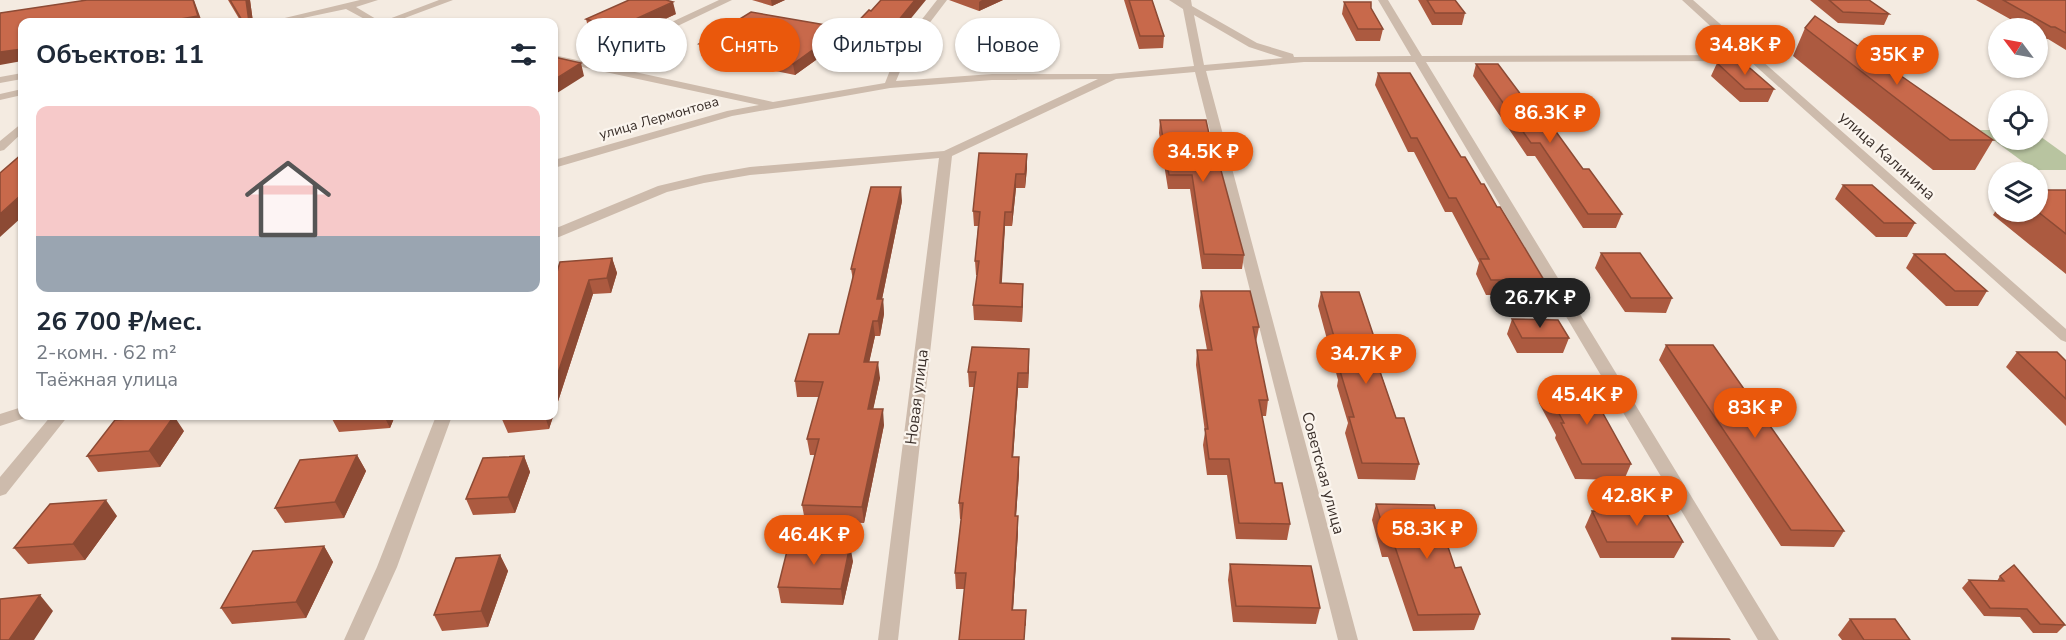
<!DOCTYPE html>
<html lang="ru">
<meta charset="utf-8">
<style>
:root{--surface:#fff;--page:#f6f6f7;--text:#1f2937;--muted:#747a83;--accent:#ea580c}
body{margin:0;font-family:"Nunito Sans",sans-serif;background:var(--page);color:var(--text);height:100vh;display:flex;flex-direction:column;font-size:22px;white-space:nowrap}
*{box-sizing:border-box;margin:0}
p{font-size:20px;color:var(--muted)}
.icon{flex:none;width:33px;height:33px;fill:none;stroke:currentColor;stroke-width:2;stroke-linecap:round;stroke-linejoin:round}
.map{position:relative;flex:1;overflow:hidden}
.side{position:absolute;left:18px;top:18px;width:540px;height:402px;display:flex;flex-direction:column;background:var(--surface);border-radius:12px;box-shadow:0 2px 4px #0004}
.side>*{flex:none}
.hud{position:absolute;left:576px;top:18px;width:570px;height:54px;display:flex;gap:12px}
.needle{width:39px;rotate:302deg}
.buttons{position:absolute;left:1988px;top:18px;display:grid;gap:12px}
.buttons a{display:grid;place-items:center;width:60px;height:60px;border-radius:50%;background:var(--surface);box-shadow:0 2px 4px #0004;font-size:30px}
.price{position:absolute;translate:-50% -51px;padding:0 14px;border-radius:21px;background:var(--accent);color:#fff;font-size:20px;line-height:39px;filter:drop-shadow(0 2px 3px #0008)}
.price::after{content:'';position:absolute;left:50%;top:36px;width:18px;height:14px;margin-left:-9px;background:inherit;clip-path:polygon(0 0,100% 0,50% 100%)}
.price.selected{background:#222;color:#fff}
ul{padding:0;list-style:none}
li{display:grid;align-content:center;gap:12px;height:318px;padding:0 18px}
li span{display:grid;place-items:center;height:186px;border-radius:12px;color:#555}
li>.icon{margin-inline-start:auto}
span .icon{width:108px;height:108px;fill:#fffc;stroke-width:1}
li b{font-size:26px}
h2{display:flex;justify-content:space-between;align-items:center;height:72px;padding:0 18px;font-size:26px}
.chip{padding:0 21px;border-radius:27px;background:var(--surface);box-shadow:0 2px 4px #0004;font-size:21px;line-height:54px}
.chip.selected{background:var(--accent);color:#fff}
.map>svg:first-child{display:block}
.green{fill:#b8c4a0}
.lines{fill:none;stroke-linecap:round;stroke-linejoin:round}
.street{fill:#cdbbac;fill-rule:evenodd}
.wall{fill:#ac5a40}
.shaded-wall{fill:#8c4a34}
.building{fill:#c8694b;stroke:#8c4a34;stroke-width:1.5}
.labels{text-anchor:middle;dominant-baseline:central;stroke-width:4.5;stroke-linejoin:round;paint-order:stroke}
.far-street-label{font-size:14px;fill:#3b302b;stroke:#fbf5ee}
.street-label{font-size:16px;fill:#3b302b;stroke:#fbf5ee}
</style>
<div class="map">
<svg width="2066" height="640" viewBox="0 0 2066 640">
<rect width="100%" height="100%" fill="#f4ebe1"/>
<path class="green" d="M1980,130H1998V140H2037V134L2066,155V170H2034Z"/>
<g class="lines">
<path class="street" d="M360,0H378L356,7L381,22H370L346,9L284,22H268Z
M439,0H453L394,22H381Z
M719,0H732L598,64L773,102L885,83L898,50L937,0H947L909,50L896,81L992,74H1110L1194,66L1183,9L1169,0H1191L1192,6L1257,43L1293,54L1294,57L1411,56L1378,0H1388L1422,56L1742,55L1682,0H1693L2066,329V342L2061,340L1750,61L1426,62L1779,640H1758L1415,62H1304L1206,71L1358,640H1338L1195,72L1116,79L952,156L898,640H878L939,158L750,175L704,183L667,192L559,237L554,238V229L658,186L704,175L750,167L944,151L1098,79L992,80L890,88L732,116L554,168V160L727,111L759,105L554,61V55L586,62ZM1194,15L1249,47L1283,58L1204,65Z
M22,73V79L0,83V77Z
M22,89V95L0,100V94Z
M22,123V133L4,150L0,151V141Z
M22,407V416L28,417L0,426V414Z
M51,416H68L6,494L0,496V477Z
M436,416H452L397,567L364,640H344L377,567Z"/>
</g>
<path class="wall" d="M228,0H250L253,22H241Z
M752,0H785L772,6Z
M949,0H1003L979,11Z
M1124,0H1152L1164,36L1163,48L1139,49Z
M1418,0H1455L1465,13L1462,25H1432Z
M1810,0H1869L1889,14L1884,25L1838,23Z
M1976,0H2066V50L2048,39H2044L2037,35V28H2026Z
M1344,2L1371,8L1383,29L1380,41H1356L1342,14Z
M676,14L619,40L589,31L586,19Z
M1805,28L1993,140L1975,170H1933L1793,56Z
M844,36L890,44L875,57L842,51L841,42L795,75L702,56L699,44Z
M1717,63L1774,89L1768,102H1740L1711,76Z
M1476,64L1533,111L1622,214L1616,228H1583L1535,156H1527L1473,76Z
M1378,73L1461,157L1481,184L1497,207L1544,280L1539,295H1486L1476,274L1479,263L1452,212H1445L1414,152H1408L1375,85Z
M1160,120L1213,152L1244,255L1242,269H1202L1190,189H1168L1159,133Z
M1027,154V168L1025,188H1016L1012,226H1005L1001,283L1023,284V299L1022,322L974,320L973,305L977,275H976L975,261L978,226H974L973,211Z
M1843,185L1915,223L1907,237H1876L1835,199Z
M2066,190V274L1993,215L1998,207V212H2037Z
M902,201L882,299H883L884,314L880,336H875L869,362L880,378L873,409L884,425L864,523L805,521L802,505L815,455H810L807,439L819,397H797L795,381L839,334L853,280L851,269Z
M1601,253L1672,298L1666,313L1625,312L1595,268Z
M1914,254L1987,291L1978,306H1946L1906,268Z
M612,258L617,273L611,293L593,294L549,429L508,433L501,417L502,416H554V282Z
M1201,291L1259,327L1256,342L1268,400L1266,416H1262L1275,483L1290,524L1287,540L1236,539L1227,475H1207L1203,445L1205,432L1196,365L1197,350H1207L1199,306Z
M1321,292L1374,337L1372,347L1396,418L1419,464L1415,480L1358,479L1345,433L1348,423L1337,386L1338,380L1318,306Z
M1512,319L1569,338L1563,353H1517L1507,334Z
M1666,345L1844,531L1834,547L1781,546L1659,360Z
M2017,352L2066,361V426L2006,367Z
M1029,364L1028,388H1018L1013,457H1019V473L1016,516L1018,532L1013,610H1026V626L964,589H956L955,573L961,519H960L959,503L974,387H969L968,372Z
M1545,387L1604,408L1602,413L1631,464L1624,480L1575,479L1555,438L1556,435L1539,403Z
M332,416H395L390,428L339,432L331,417Z
M184,431L160,467L98,472L87,456Z
M357,455L366,471L344,518L285,523L275,508Z
M524,456L530,472L515,513L473,515L466,499Z
M1376,504L1455,568L1480,614L1474,630L1413,631L1388,557H1382L1372,520Z
M1592,511L1683,542L1674,558H1600L1585,527Z
M117,516L85,560L28,564L14,548Z
M324,546L333,562L306,618L232,624L221,608Z
M500,555L508,571L488,627L442,631L434,615Z
M853,561L843,605L781,603L778,587Z
M1230,564L1320,608L1316,624L1233,622L1228,580Z
M2000,576L2065,625L2057,633H2033L2020,617L1984,616L1962,588L1969,580L1997,581Z
M1850,619L1910,640H1842L1838,635Z"/>
<path class="shaded-wall" d="M193,0H194L202,22H163Z
M246,0H250L253,22H249Z
M771,0H785L772,6Z
M915,0H926L890,44L875,57L874,44Z
M982,0H1003L979,11V2Z
M673,2L676,14L619,40L616,28Z
M843,28L844,39H841V42L795,75L793,64Z
M22,49V61L0,65V52Z
M581,63L584,76L554,95V80Z
M1027,154V168L1025,188V174Z
M1016,174V188L1012,226V212Z
M901,187L902,201L879,314L877,299Z
M22,194V217L0,237V214Z
M1005,212V226L1001,298L1000,283Z
M612,258L617,273L611,293L607,278Z
M589,280L593,294L549,429L545,416H554V385Z
M1023,284V299L1022,322V307Z
M883,299L884,314L880,336L878,321Z
M873,321L875,336L866,377L864,362Z
M1029,349V364L1028,388V373Z
M878,362L880,378L870,424L868,409Z
M1018,373V388L1012,473V457Z
M883,409L884,425L864,523L862,507Z
M174,416L184,431L160,467L149,451Z
M384,416H395L390,428Z
M357,455L366,471L344,518L335,502Z
M524,456L530,472L515,513L508,497Z
M1019,457V473L1015,532V516Z
M106,500L117,516L85,560L73,544Z
M1018,516V532L1012,626V610Z
M850,545L853,561L843,605L841,589Z
M324,546L333,562L306,618L296,602Z
M500,555L508,571L488,627L481,611Z
M40,595L53,611L34,640H9Z"/>
<path class="building" d="M87,0H193L198,16L163,22H22V49L0,52V13Z
M230,0H246L249,22H243Z
M629,0H666L673,2L616,28L586,19Z
M881,0H915L889,32L874,44L841,39L869,10L871,11Z
M1129,0H1152L1164,36H1140Z
M1427,0H1455L1465,13H1435Z
M1829,0H1869L1889,14L1843,12Z
M2003,0H2066V33L2055,27H2051Z
M1344,2H1371V8L1383,29H1358Z
M751,12L843,28L793,64L699,44Z
M1815,16L1993,140H1950L1805,28Z
M554,57L581,63L554,80Z
M1717,63H1744L1774,89H1745Z
M1476,64H1498L1533,111H1541L1583,169H1589L1622,214H1588L1540,143H1531Z
M1378,73H1410L1461,157H1465L1481,184H1484L1497,207H1500L1544,280H1491L1480,259H1489L1456,198H1449L1417,138H1411Z
M1160,120H1206L1213,152H1216L1244,255L1204,254L1192,175H1169Z
M979,153L1027,154L1025,174H1016L1012,212H1005L1000,283L1023,284L1022,307L973,305L979,261H975L980,212L973,211Z
M22,154V194L0,214V173Z
M1843,185H1872L1915,223H1884Z
M871,187H901L877,299H883L878,321H873L864,362H878L868,409H883L862,507L802,505L819,439H807L823,382L795,381L809,334H839L855,269H851Z
M2037,190H2066V234L2037,211Z
M1601,253H1640L1672,298H1631Z
M1914,254H1945L1987,291H1955Z
M612,258L607,278L589,280L554,385V282L560,262Z
M1201,291H1250L1259,327H1253L1268,400H1259L1275,483H1282L1290,524L1239,523L1229,459H1209L1205,429H1208L1197,350H1212Z
M1321,292H1359L1374,337H1368L1396,418H1404L1419,464L1362,463L1349,417H1354L1340,371H1344Z
M1512,319L1558,320L1569,338H1522Z
M1666,345H1713L1844,531L1791,530Z
M972,347L1029,349L1028,373H1018L1012,457H1019L1015,516H1018L1012,610H1026L1024,640H959L966,573H955L963,503H959L976,372H968Z
M2017,352H2057L2066,361V399Z
M1545,387L1592,388L1604,408H1600L1631,464H1582L1561,423H1564Z
M167,416H174L149,451L87,456L115,420Z
M502,416H519L501,417Z
M357,455L335,502L275,508L300,460Z
M524,456L508,497L466,499L483,458Z
M106,500L73,544L14,548L50,504Z
M1376,504L1434,505L1455,568L1461,567L1480,614L1418,615L1393,541H1387Z
M1592,511H1665L1683,542H1607Z
M789,543L850,545L841,589L778,587Z
M324,546L296,602L221,608L253,551Z
M500,555L481,611L434,615L456,558Z
M1230,564L1311,566L1320,608L1236,606Z
M2014,565L2065,625L2040,624L2027,609L1990,608L1969,580L2004,581L2000,576Z
M40,595L9,640H0V599Z
M1850,619H1895L1910,640H1864Z
M1672,638L1729,639L1730,640H1672Z"/>
<g class="labels">
<g class="far-street-label">
<text transform="translate(659 118) rotate(-16)">улица Лермонтова</text>
</g>
<g class="street-label">
<text transform="translate(1887 156) rotate(42)">улица Калинина</text>
<text transform="translate(917 397) rotate(-83)">Новая улица</text>
<text transform="translate(1323 473) rotate(75)">Советская улица</text>
</g>
</g>
</svg>
<div class="buttons">
<a><svg class="needle" viewBox="-14 -14 28 28"><path d="M0-13l5 13h-10z" fill="#e53935"/><path d="M0 13l5-13h-10z" fill="#747a83"/></svg></a>
<a><svg class="icon" aria-label="locate" viewBox="0 0 24 24"><circle cx="12" cy="12" r="6"/><path d="M12 2v4M12 18v4M2 12h4M18 12h4"/></svg></a>
<a><svg class="icon" aria-label="layers" viewBox="0 0 24 24"><path d="M12 4l9 5-9 5-9-5zM3 14l9 5 9-5"/></svg></a>
</div>
<b class="price" style="left:1745px;top:76px">34.8K ₽</b>
<b class="price" style="left:1897px;top:86px">35K ₽</b>
<b class="price" style="left:1550px;top:144px">86.3K ₽</b>
<b class="price" style="left:1203px;top:183px">34.5K ₽</b>
<b class="price selected" style="left:1540px;top:329px">26.7K ₽</b>
<b class="price" style="left:1366px;top:385px">34.7K ₽</b>
<b class="price" style="left:1587px;top:426px">45.4K ₽</b>
<b class="price" style="left:1755px;top:439px">83K ₽</b>
<b class="price" style="left:1637px;top:527px">42.8K ₽</b>
<b class="price" style="left:1427px;top:560px">58.3K ₽</b>
<b class="price" style="left:814px;top:566px">46.4K ₽</b>
<div class="hud">
<a class="chip">Купить</a>
<a class="chip selected">Снять</a>
<a class="chip">Фильтры</a>
<a class="chip">Новое</a>
</div>
<section class="side">
<h2>Объектов: 11<svg class="icon" aria-label="filters" viewBox="0 0 24 24"><path d="M4 7h16M4 17h16"/><circle cx="9" cy="7" r="2"/><circle cx="15" cy="17" r="2"/></svg></h2>
<ul>
<li><span style="background:linear-gradient(#f6c9c9 70%,#9aa5b1 0)"><svg class="icon" aria-label="home" viewBox="0 0 24 24"><path d="M3 11l9-7 9 7M6 9v11h12V9"/></svg></span><div><b>26 700 ₽/мес.</b><p>2-комн. · 62 m²</p><p>Таёжная улица</p></div></li>
</ul>
</section>
</div>
